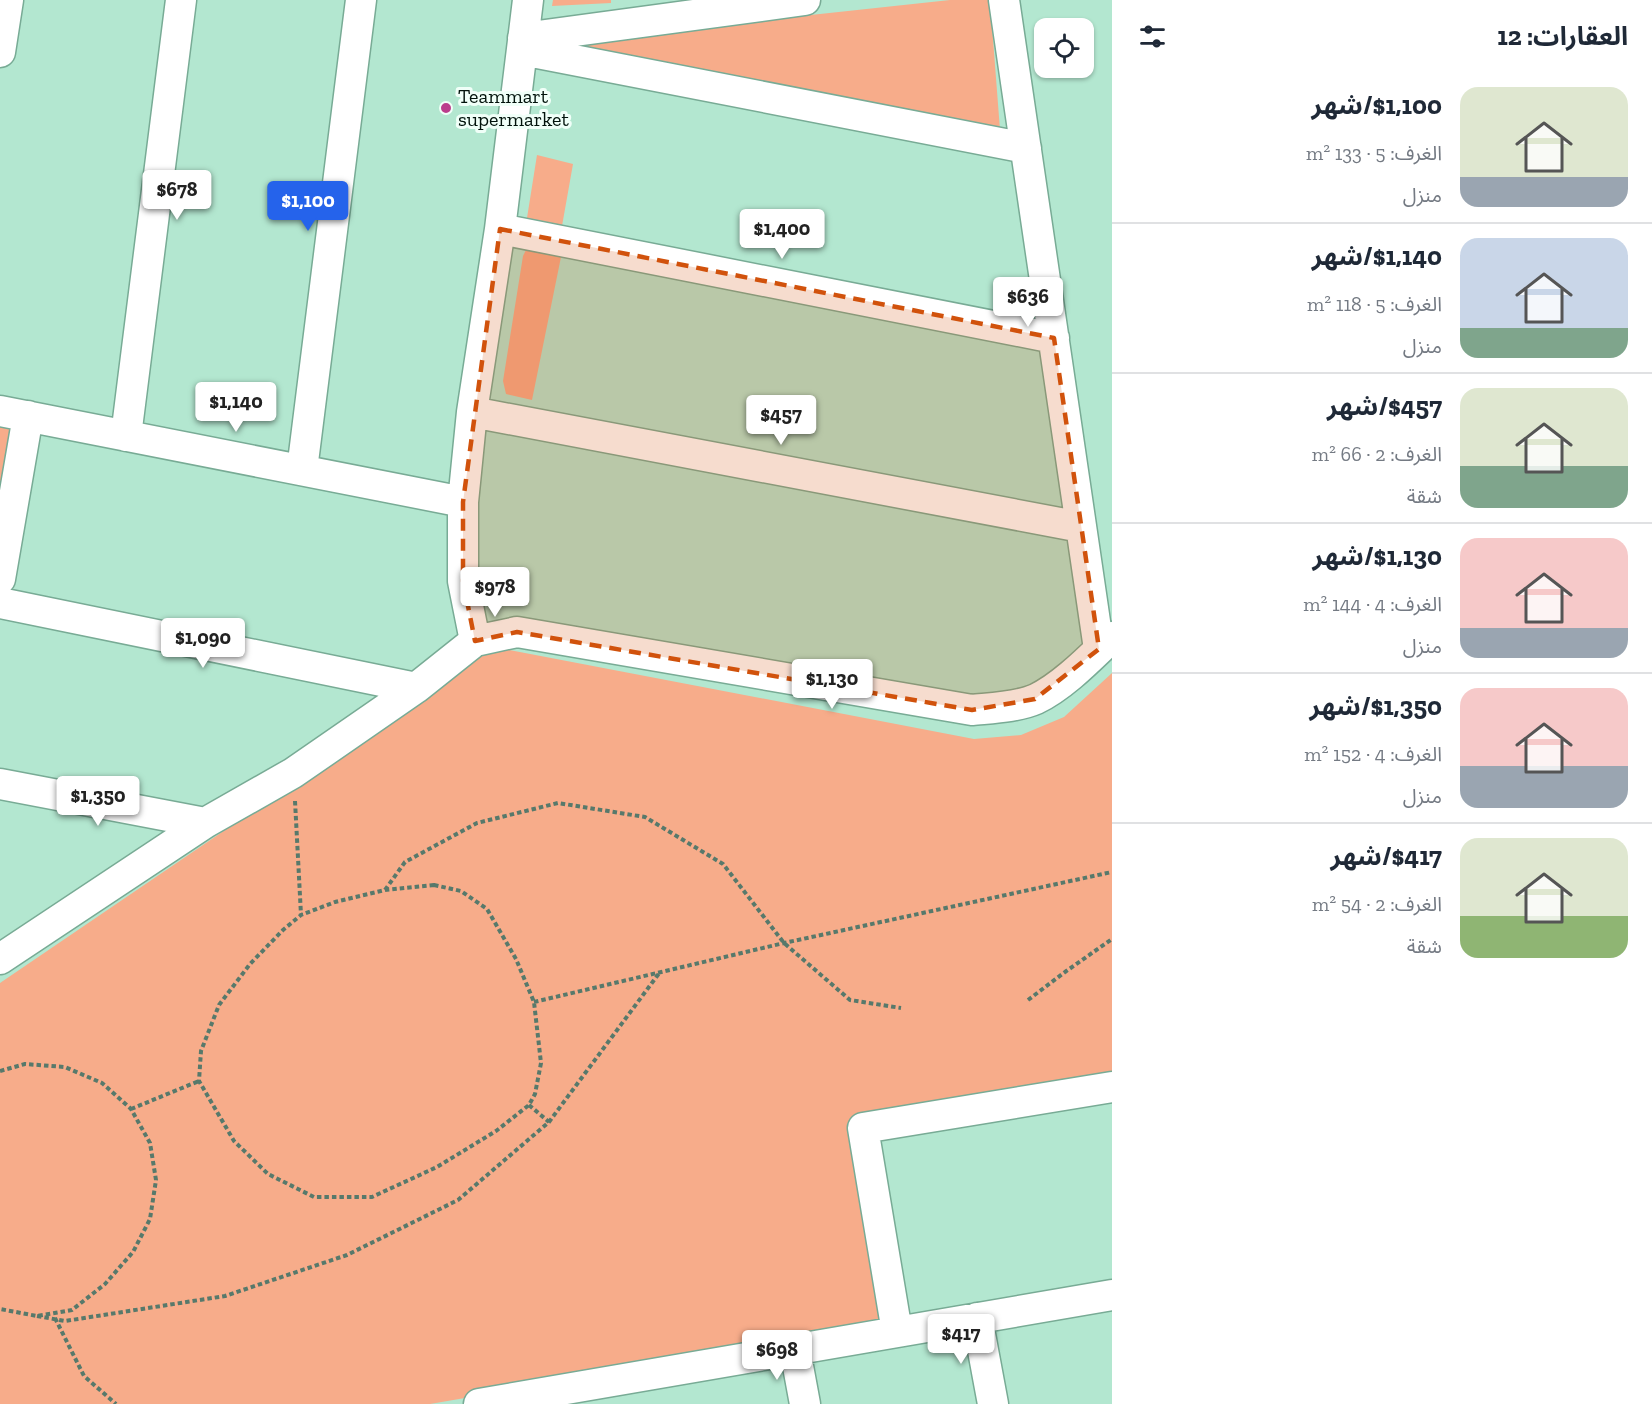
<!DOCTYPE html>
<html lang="ar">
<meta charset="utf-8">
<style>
:root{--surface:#fff;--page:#f2f2f3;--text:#1f2937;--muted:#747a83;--line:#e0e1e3;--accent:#2563eb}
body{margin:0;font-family:"Zilla Slab","Noto Sans Arabic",serif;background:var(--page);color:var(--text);direction:rtl;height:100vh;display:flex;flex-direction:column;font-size:22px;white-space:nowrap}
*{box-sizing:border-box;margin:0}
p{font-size:20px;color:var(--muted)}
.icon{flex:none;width:33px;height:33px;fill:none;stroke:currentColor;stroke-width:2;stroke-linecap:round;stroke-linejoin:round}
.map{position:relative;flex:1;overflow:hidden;direction:ltr}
.sheet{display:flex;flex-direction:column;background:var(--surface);width:540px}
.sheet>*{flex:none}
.buttons{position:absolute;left:1034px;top:18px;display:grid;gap:12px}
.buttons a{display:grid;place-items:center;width:60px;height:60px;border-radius:12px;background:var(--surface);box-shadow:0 2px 4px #0004;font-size:30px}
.price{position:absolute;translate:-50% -51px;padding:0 14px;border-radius:6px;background:#fff;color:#222;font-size:20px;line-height:39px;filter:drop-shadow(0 2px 3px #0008)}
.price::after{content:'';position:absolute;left:50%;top:36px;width:18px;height:14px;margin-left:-9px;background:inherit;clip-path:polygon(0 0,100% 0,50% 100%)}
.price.on{background:var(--accent);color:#fff}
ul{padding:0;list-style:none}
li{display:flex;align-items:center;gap:18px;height:150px;padding:0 24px}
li+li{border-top:2px solid var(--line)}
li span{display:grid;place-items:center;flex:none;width:168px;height:120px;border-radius:18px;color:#555}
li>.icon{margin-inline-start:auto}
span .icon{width:72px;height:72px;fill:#fffc;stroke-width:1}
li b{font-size:26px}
h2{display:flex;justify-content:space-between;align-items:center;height:72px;padding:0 24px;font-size:26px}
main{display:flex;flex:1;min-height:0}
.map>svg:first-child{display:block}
.green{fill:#f7ac8a}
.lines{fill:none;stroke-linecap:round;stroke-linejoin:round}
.minor-casing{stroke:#78ab95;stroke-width:33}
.path{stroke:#57796b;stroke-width:4;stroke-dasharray:4.5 3;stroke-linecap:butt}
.minor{stroke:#fff;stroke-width:30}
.marked{fill:#d1520c;fill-opacity:0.2;stroke:#d1520c;stroke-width:4.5;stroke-dasharray:12 8;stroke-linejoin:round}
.poi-dot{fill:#bb3e8c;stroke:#f0fff8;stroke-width:2}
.labels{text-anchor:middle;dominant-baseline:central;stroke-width:6;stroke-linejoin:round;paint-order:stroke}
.poi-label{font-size:20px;fill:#01120b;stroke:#f0fff8;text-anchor:start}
</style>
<main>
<section class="sheet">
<h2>العقارات: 12<svg class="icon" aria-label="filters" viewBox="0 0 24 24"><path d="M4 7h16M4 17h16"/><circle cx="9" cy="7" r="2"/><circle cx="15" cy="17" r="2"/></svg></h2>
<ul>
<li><span style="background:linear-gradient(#dfe7d0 75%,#9aa5b1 0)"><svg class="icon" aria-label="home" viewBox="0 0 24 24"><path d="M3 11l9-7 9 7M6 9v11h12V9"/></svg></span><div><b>$1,100/شهر</b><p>الغرف: 5 · 133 m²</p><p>منزل</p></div></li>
<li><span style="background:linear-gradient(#c9d6e8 75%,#7fa58c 0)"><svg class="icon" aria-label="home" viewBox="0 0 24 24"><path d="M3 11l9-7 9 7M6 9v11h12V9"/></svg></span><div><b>$1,140/شهر</b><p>الغرف: 5 · 118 m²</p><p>منزل</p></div></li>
<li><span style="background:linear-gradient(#dfe7d0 65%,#7fa58c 0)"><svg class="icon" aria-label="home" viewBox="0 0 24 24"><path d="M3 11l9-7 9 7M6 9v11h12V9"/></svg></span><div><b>$457/شهر</b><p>الغرف: 2 · 66 m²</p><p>شقة</p></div></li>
<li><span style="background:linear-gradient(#f6c9c9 75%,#9aa5b1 0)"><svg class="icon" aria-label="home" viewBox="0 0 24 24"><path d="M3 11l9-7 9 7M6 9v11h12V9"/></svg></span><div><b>$1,130/شهر</b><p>الغرف: 4 · 144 m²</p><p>منزل</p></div></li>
<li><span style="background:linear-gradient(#f6c9c9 65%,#9aa5b1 0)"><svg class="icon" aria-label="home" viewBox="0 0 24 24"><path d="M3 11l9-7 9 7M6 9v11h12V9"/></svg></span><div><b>$1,350/شهر</b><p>الغرف: 4 · 152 m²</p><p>منزل</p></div></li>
<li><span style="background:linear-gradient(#dfe7d0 65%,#8fb573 0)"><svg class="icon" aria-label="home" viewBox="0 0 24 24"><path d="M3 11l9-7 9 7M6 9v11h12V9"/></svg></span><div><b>$417/شهر</b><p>الغرف: 2 · 54 m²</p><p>شقة</p></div></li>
</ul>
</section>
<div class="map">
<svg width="1112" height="1404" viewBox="0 0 1112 1404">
<rect width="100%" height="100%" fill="#b3e7d0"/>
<path class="green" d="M553,0H611V3L552,6Z
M950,0H990L1000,130L587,48L590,39Z
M537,155L573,164L562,226L527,218Z
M527,248L561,257L532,400L506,394L503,381L523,256Z
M0,426L14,428L0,504Z
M494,647L974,739L1021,735L1064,717L1112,673V1090L856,1134L884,1328L737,1351L430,1404H0V983Z"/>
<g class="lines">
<g class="minor-casing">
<path id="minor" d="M1004,0L1099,649
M523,38L805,0
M522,50L1026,148
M0,52L8,0
M500,229L1054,338
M0,411L463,502
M472,412L1081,527
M126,436L181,0
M302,470L361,0
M0,579L28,416
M0,603L416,688
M475,641L517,632L972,710C991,708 1018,707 1036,699C1063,686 1090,658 1112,637
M0,784L205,823
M0,959L205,823L293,773L416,688L475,641L463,581V502L472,412L500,229L528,0
M977,1318L993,1404
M897,1332L863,1128L1112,1087
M795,1350L805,1404
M479,1404L1112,1295"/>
</g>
<path class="path" d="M295,801L301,915
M434,885L461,891L487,909L516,959L534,1002L541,1063L535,1094L529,1105L496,1131L437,1167L372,1197H314L268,1174L234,1141L199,1081L201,1051L219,1005L250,964L283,930L301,915L335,902L385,890Z
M385,890L405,862L477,823L558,803L645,817L723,864L784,943L850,1000L901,1008
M1028,1000L1065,972L1112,939
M534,1002L784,943L1112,872
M0,1071L25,1064L65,1067L102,1083L131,1109L150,1143L156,1180L150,1219L133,1252L105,1284L72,1310L37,1316L0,1309
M529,1105L549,1122
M131,1109L199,1081
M37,1316L65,1321L225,1296L347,1255L458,1200L549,1122L660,972
M55,1318L84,1376L116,1404"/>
<use href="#minor" class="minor"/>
</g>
<path class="marked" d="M500,229L1054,338L1099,649L1035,699L972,710L517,632L475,641L463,581V502Z"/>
<circle class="poi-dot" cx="446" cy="108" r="6"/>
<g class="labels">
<g class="poi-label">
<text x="458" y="96">Teammart<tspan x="458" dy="23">supermarket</tspan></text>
</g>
</g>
</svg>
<div class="buttons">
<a><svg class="icon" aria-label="locate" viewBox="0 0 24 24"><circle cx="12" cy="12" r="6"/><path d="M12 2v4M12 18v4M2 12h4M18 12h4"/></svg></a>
</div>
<b class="price" style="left:177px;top:221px">$678</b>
<b class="price on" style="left:308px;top:232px">$1,100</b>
<b class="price" style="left:782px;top:260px">$1,400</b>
<b class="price" style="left:1028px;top:328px">$636</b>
<b class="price" style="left:236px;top:433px">$1,140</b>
<b class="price" style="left:781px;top:446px">$457</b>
<b class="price" style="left:495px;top:618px">$978</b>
<b class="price" style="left:203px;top:669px">$1,090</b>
<b class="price" style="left:832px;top:710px">$1,130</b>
<b class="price" style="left:98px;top:827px">$1,350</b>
<b class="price" style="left:961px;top:1365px">$417</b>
<b class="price" style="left:777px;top:1381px">$698</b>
</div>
</main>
